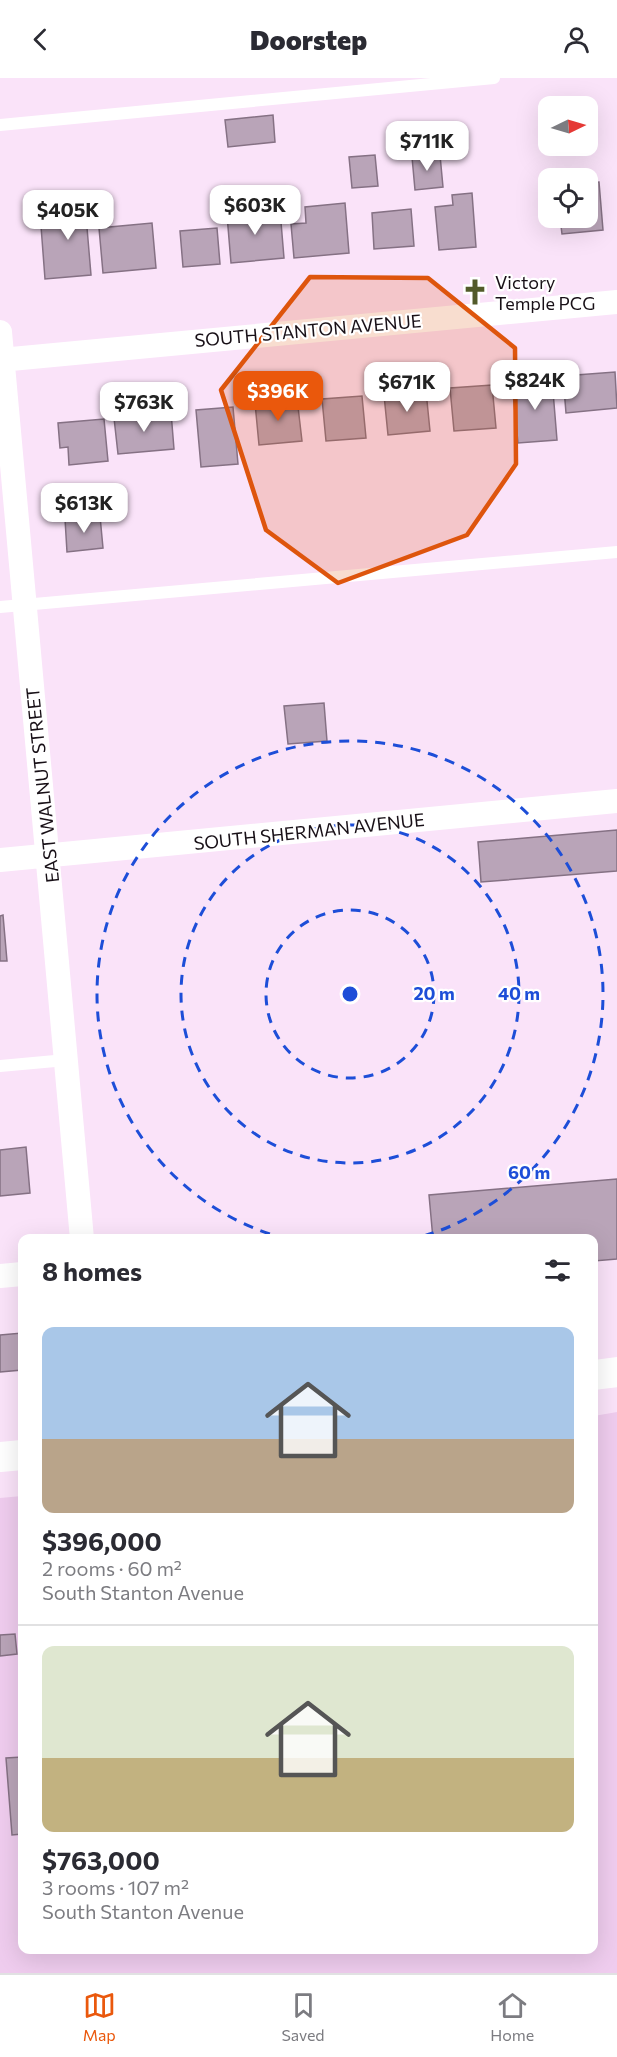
<!DOCTYPE html>
<meta charset="utf-8">
<style>
:root{--surface:#fff;--page:#f2f2f3;--text:#2b2b33;--muted:#7c7c81;--line:#e1e1e2;--accent:#ea580c}
body{margin:0;font-family:Commissioner,sans-serif;background:var(--page);color:var(--text);height:100vh;display:flex;flex-direction:column;font-size:22px;white-space:nowrap}
*{box-sizing:border-box;margin:0}
p{font-size:20px;color:var(--muted)}
.icon{flex:none;width:33px;height:33px;fill:none;stroke:currentColor;stroke-width:2;stroke-linecap:round;stroke-linejoin:round}
.map{position:relative;flex:1;overflow:hidden}
.panel{position:absolute;left:18px;top:1156px;width:580px;height:720px;display:flex;flex-direction:column;background:var(--surface);border-radius:12px;box-shadow:0 6px 24px #0002}
.panel>*{flex:none}
.needle{width:39px;rotate:85deg}
.controls{position:absolute;left:538px;top:18px;display:grid;gap:12px}
.controls a{display:grid;place-items:center;width:60px;height:60px;border-radius:12px;background:var(--surface);box-shadow:0 6px 24px #0002;font-size:30px}
.price{position:absolute;translate:-50% -51px;padding:0 14px;border-radius:12px;background:#fff;color:#222;font-size:20px;line-height:39px;filter:drop-shadow(0 2px 3px #0008)}
.price::after{content:'';position:absolute;left:50%;top:36px;width:18px;height:14px;margin-left:-9px;background:inherit;clip-path:polygon(0 0,100% 0,50% 100%)}
.price.current{background:var(--accent);color:#fff}
ul{padding:0;list-style:none}
li{display:grid;align-content:center;gap:12px;height:318px;padding:0 24px}
li+li{border-top:2px solid var(--line)}
li span{display:grid;place-items:center;height:186px;border-radius:12px;color:#555}
li>.icon{margin-inline-start:auto}
span .icon{width:108px;height:108px;fill:#fffc;stroke-width:1}
li b{font-size:26px}
h2{display:flex;justify-content:space-between;align-items:center;height:72px;padding:0 24px;font-size:26px}
header{display:flex;justify-content:space-between;align-items:center;height:78px;padding:0 24px;background:var(--surface);font-size:27px;font-weight:800}
.tabs{display:flex;justify-content:space-around;align-items:center;height:84px;border-top:2px solid var(--line);background:var(--surface);font-size:16px;color:var(--muted)}
.tabs a{display:grid;justify-items:center;gap:3px}
.tabs .current{color:var(--accent)}
.map>svg:first-child{display:block}
.green{fill:#efccee}
.building{fill:#b9a4b8;stroke:#857184;stroke-width:1.5}
.lines{fill:none;stroke-linecap:round;stroke-linejoin:round}
.service{stroke:#fff;stroke-width:12}
.minor{stroke:#fff;stroke-width:24}
.tertiary{stroke:#fff;stroke-width:30}
.marked{fill:#de550d;fill-opacity:0.2;stroke:#de550d;stroke-width:4.5;stroke-linejoin:round}
.ring{fill:none;stroke:#1d4ed8;stroke-width:3;stroke-dasharray:10 8}
.labels{text-anchor:middle;dominant-baseline:central;stroke-width:4.5;stroke-linejoin:round;paint-order:stroke}
.poi-label{font-size:18px;fill:#181017;stroke:#fff;text-anchor:start}
.street-label{font-size:18px;fill:#181017;stroke:#fff}
.centre{fill:#1d4ed8;stroke:#fff;stroke-width:3}
.ring-label{font-size:18px;text-anchor:middle;font-weight:bold;fill:#1d4ed8;stroke:#fff;stroke-width:4.5;stroke-linejoin:round;paint-order:stroke}
</style>
<header><svg class="icon" aria-label="back" viewBox="0 0 24 24"><path d="M15 5l-7 7 7 7"/></svg>Doorstep<svg class="icon" aria-label="person" viewBox="0 0 24 24"><circle cx="12" cy="8" r="4"/><path d="M4 21q1-7 8-7t8 7"/></svg></header>
<div class="map">
<svg width="617" height="1895" viewBox="0 0 617 1895">
<rect width="100%" height="100%" fill="#fae3f9"/>
<path class="green" d="M617,1334V1895H0V1420L22,1418V1872H594V1338Z"/>
<path class="building" d="M273,37L275,64L228,69L225,42Z
M375,77L378,108L352,110L349,79Z
M440,77L443,109L415,112L412,79Z
M599,104L603,152L562,156L560,140H588V105Z
M84,114L91,197L45,201L41,148L62,146L59,117Z
M472,115L476,169L439,172L435,129L453,127L452,117Z
M345,125L349,175L294,180L291,146L306,145L305,129Z
M411,131L414,168L374,171L372,135Z
M280,132L284,180L231,185L227,137Z
M152,145L156,190L103,195L99,150Z
M217,150L220,186L183,189L180,153Z
M615,294L617,330L566,335L563,298Z
M552,301L557,362L518,365L512,305Z
M492,307L496,350L454,353L450,310Z
M426,313L430,353L388,357L384,317Z
M362,318L366,360L326,363L322,321Z
M297,320L302,363L259,367L255,325Z
M233,329L238,386L201,389L196,332Z
M171,334L174,371L118,376L114,340Z
M104,341L108,383L69,387L68,369L60,370L58,345Z
M100,438L103,470L67,474L65,441Z
M324,625L327,663L288,666L284,628Z
M617,752V793L481,804L478,764Z
M3,837L7,883H0V838Z
M26,1069L30,1115L0,1118V1072Z
M617,1101V1181L594,1183V1161H433L429,1117Z
M22,1255V1292L0,1294V1257Z
M15,1556L17,1576L0,1578V1557Z
M22,1679V1756L12,1757L6,1680Z"/>
<g class="lines">
<path class="service" d="M0,47L494,0
M0,529L617,474
M0,988L66,982"/>
<path class="minor" d="M0,254L82,1161
M0,282L617,224
M0,782L617,723
M0,1198L22,1196"/>
<path class="tertiary" d="M594,1297L617,1294
M0,1379L22,1377"/>
</g>
<path class="marked" d="M310,199L428,200L515,270L516,386L467,457L338,505L266,452L221,312Z"/>
<g class="ring">
<circle cx="350" cy="916" r="84"/>
<circle cx="350" cy="916" r="169"/>
<path d="M287 1161A253 253 0 1 1 413 1161"/>
</g>
<defs>
<g id="church-bare" transform="scale(2.07)"><path d="M-1.2-6h2.4v3.5h3.3v2.4h-3.3V6h-2.4V-.1h-3.3v-2.4h3.3Z" fill="#525b2a" stroke="#fff" stroke-width="2.5" paint-order="stroke"/></g>
</defs>
<g fill-rule="evenodd">
<use href="#church-bare" x="475" y="214"/>
</g>
<g class="labels">
<g class="poi-label">
<text x="495" y="204">Victory<tspan x="495" dy="21">Temple PCG</tspan></text>
</g>
<g class="street-label">
<text transform="translate(308 252) rotate(-5)">SOUTH STANTON AVENUE</text>
<text transform="translate(42 707) rotate(-96)">EAST WALNUT STREET</text>
<text transform="translate(309 753) rotate(-6)">SOUTH SHERMAN AVENUE</text>
</g>
</g>
<circle cx="350" cy="916" r="9" class="centre"/>
<g class="ring-label">
<text x="434" y="922">20 m</text>
<text x="519" y="922">40 m</text>
<text x="529" y="1101">60 m</text>
</g>
</svg>
<div class="controls">
<a><svg class="needle" viewBox="-14 -14 28 28"><path d="M0-13l5 13h-10z" fill="#e53935"/><path d="M0 13l5-13h-10z" fill="#7c7c81"/></svg></a>
<a><svg class="icon" aria-label="locate" viewBox="0 0 24 24"><circle cx="12" cy="12" r="6"/><path d="M12 2v4M12 18v4M2 12h4M18 12h4"/></svg></a>
</div>
<b class="price" style="left:427px;top:94px">$711K</b>
<b class="price" style="left:255px;top:158px">$603K</b>
<b class="price" style="left:68px;top:163px">$405K</b>
<b class="price" style="left:535px;top:333px">$824K</b>
<b class="price" style="left:407px;top:335px">$671K</b>
<b class="price current" style="left:278px;top:344px">$396K</b>
<b class="price" style="left:144px;top:355px">$763K</b>
<b class="price" style="left:84px;top:456px">$613K</b>
<section class="panel">
<h2>8 homes<svg class="icon" aria-label="filters" viewBox="0 0 24 24"><path d="M4 7h16M4 17h16"/><circle cx="9" cy="7" r="2"/><circle cx="15" cy="17" r="2"/></svg></h2>
<ul>
<li><span style="background:linear-gradient(#a9c7e8 60%,#b9a48a 0)"><svg class="icon" aria-label="home" viewBox="0 0 24 24"><path d="M3 11l9-7 9 7M6 9v11h12V9"/></svg></span><div><b>$396,000</b><p>2 rooms · 60 m²</p><p>South Stanton Avenue</p></div></li>
<li><span style="background:linear-gradient(#dfe7d0 60%,#c2b280 0)"><svg class="icon" aria-label="home" viewBox="0 0 24 24"><path d="M3 11l9-7 9 7M6 9v11h12V9"/></svg></span><div><b>$763,000</b><p>3 rooms · 107 m²</p><p>South Stanton Avenue</p></div></li>
</ul>
</section>
</div>
<nav class="tabs">
<a class="current"><svg class="icon" aria-label="map" viewBox="0 0 24 24"><path d="M3 6l6-2 6 2 6-2v14l-6 2-6-2-6 2zM9 4v14M15 6v14"/></svg>Map</a>
<a><svg class="icon" aria-label="saved" viewBox="0 0 24 24"><path d="M7 4h10v16l-5-4-5 4z"/></svg>Saved</a>
<a><svg class="icon" aria-label="home" viewBox="0 0 24 24"><path d="M3 11l9-7 9 7M6 9v11h12V9"/></svg>Home</a>
</nav>
